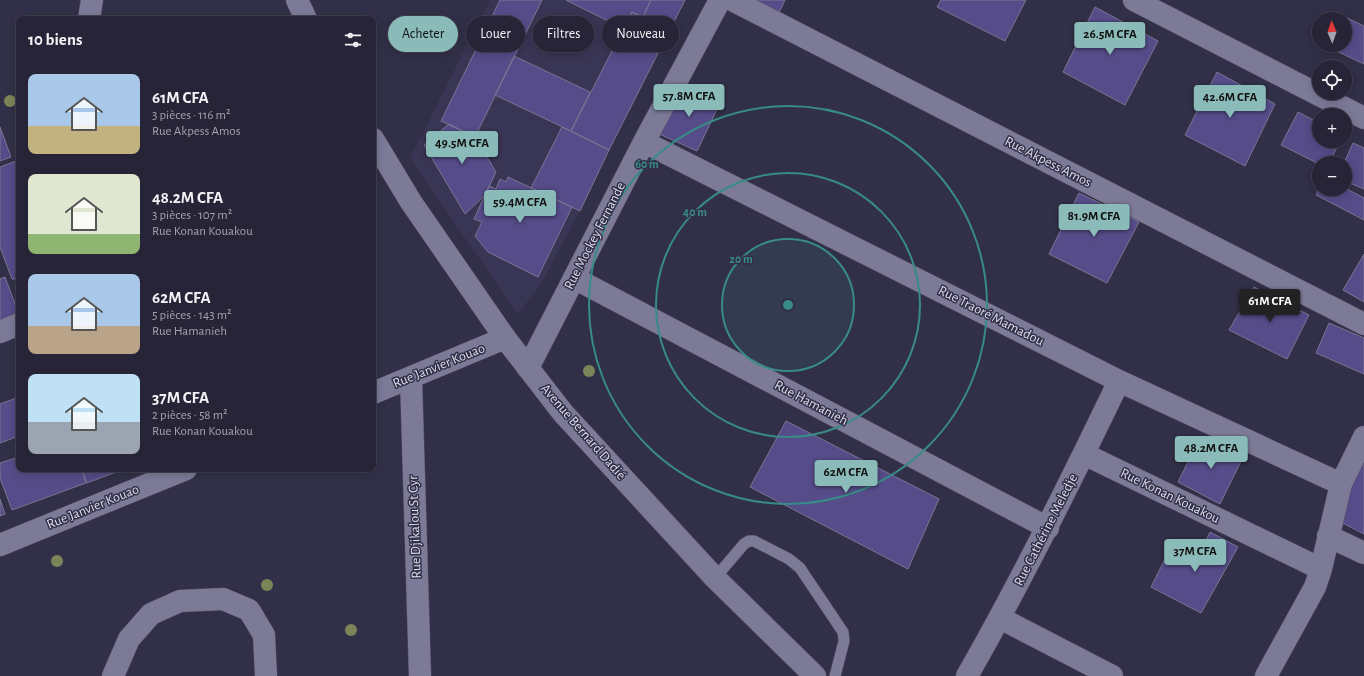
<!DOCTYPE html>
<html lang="fr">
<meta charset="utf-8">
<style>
:root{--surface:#262436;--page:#2e2c3e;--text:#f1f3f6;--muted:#a4a4ad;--line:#424151;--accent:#8bbbb9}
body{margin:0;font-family:"Alegreya Sans",sans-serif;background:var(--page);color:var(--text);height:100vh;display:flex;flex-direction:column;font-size:15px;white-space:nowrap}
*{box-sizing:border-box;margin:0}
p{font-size:13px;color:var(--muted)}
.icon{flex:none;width:22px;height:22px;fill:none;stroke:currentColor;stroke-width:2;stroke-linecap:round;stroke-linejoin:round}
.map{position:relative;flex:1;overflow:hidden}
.side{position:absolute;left:16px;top:16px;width:360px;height:456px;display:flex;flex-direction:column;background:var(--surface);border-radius:8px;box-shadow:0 2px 10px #0003,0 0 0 1px var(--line)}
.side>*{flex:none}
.hud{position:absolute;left:388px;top:16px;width:380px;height:36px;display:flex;gap:8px}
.needle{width:26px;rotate:358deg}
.buttons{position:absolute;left:1312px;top:12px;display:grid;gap:8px}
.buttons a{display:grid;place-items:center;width:40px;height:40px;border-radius:50%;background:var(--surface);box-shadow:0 2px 10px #0003,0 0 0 1px var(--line);font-size:20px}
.price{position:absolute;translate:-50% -34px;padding:0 9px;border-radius:4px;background:var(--accent);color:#111;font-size:13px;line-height:26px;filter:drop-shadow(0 1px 2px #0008)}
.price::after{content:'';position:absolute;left:50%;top:24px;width:12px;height:9px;margin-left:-6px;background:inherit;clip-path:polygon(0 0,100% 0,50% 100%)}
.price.current{background:#222;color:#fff}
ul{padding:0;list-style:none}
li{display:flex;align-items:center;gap:12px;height:100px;padding:0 12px}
li span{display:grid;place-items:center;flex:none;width:112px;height:80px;border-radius:8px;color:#555}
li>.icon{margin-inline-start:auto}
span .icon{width:48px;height:48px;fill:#fffc;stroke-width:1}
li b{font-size:17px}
h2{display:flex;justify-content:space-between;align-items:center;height:48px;padding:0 12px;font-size:17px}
.chip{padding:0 14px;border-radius:18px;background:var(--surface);box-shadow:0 2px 10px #0003,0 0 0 1px var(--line);font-size:14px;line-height:36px}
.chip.current{background:var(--accent);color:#111}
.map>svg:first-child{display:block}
.built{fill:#393554}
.building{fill:#554c89;stroke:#787692}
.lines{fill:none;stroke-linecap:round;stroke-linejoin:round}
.lane-casing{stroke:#514e63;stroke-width:12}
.street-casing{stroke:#514e63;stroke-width:23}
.secondary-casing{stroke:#514e63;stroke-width:23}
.lane{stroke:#7c7a97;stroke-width:11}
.street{stroke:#7c7a97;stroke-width:22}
.secondary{stroke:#7c7a97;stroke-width:22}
.tree{fill:#7c8558}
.ring{fill:none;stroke:#388b87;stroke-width:2}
.labels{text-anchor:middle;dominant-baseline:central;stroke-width:3;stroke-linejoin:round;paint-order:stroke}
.street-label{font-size:14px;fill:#dedded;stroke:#323048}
.centre{fill:#388b87;stroke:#323048;stroke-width:2}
.ring-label{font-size:12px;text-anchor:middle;font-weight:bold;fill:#388b87;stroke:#323048;stroke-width:3;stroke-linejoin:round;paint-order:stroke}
</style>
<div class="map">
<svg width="1364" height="676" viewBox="0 0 1364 676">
<rect width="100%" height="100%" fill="#323048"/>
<path class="built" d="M490,0H685L609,150L580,211L546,275L518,315L410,158Z"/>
<path class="building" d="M500,0H542L475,137L441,121Z
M566,0H651L643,17L632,12L624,29Z
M651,0H685L609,150L571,131L632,12L643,17Z
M750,0H785L777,17Z
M941,0H1026L1005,41L937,7Z
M1095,7L1158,41L1125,105L1063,72Z
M1345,17L1364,26V64L1330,48L1332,45H1345Z
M514,56L590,92L571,131L495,95Z
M1217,72L1275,104L1245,166L1185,135Z
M683,84L720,103L697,151L657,133Z
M1298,112L1319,123V141H1340L1329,163L1319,164L1281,145Z
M449,124L475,137L496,172L485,195L465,214L424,145Z
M0,127L11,157L0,161Z
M562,127L609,150L580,211L531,188Z
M1353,143L1364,148V189L1345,181V163H1344Z
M19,160V279H12L0,247V167Z
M508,177L572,207L538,277L488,252L475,236L482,222L474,219L489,186L496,189L500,179L506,182Z
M1345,188L1364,198V220L1316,195L1319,189Z
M1079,193L1139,222L1107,283L1049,254Z
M1364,254V302L1343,290Z
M5,277L19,314L0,328V279Z
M1254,287L1309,315L1287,359L1229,330Z
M1329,323L1364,338V374L1316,353Z
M19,397V436L0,443V404Z
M786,421L939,499L908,569L750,487Z
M1201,436L1243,457L1220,504L1178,482Z
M19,457V469H81L86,483L12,510L0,478V463Z
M1364,461V534L1333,518Z
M82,469H124L87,483Z
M0,499L5,514L0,516Z
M1210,532L1238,547L1201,613L1151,587L1171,547L1198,558Z"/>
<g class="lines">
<g class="lane-casing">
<path id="lane" d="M715,578L744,544L749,541H754L789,559L800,568L843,632L844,641L835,676"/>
</g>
<g class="street-casing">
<path id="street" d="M732,0L1364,324
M89,19L92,0
M644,142L1119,381L1341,484
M574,278L1048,528
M0,332L19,324
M528,368L644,142L720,0
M411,378L420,676
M373,393L505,338
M1084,454L1321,569
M1328,536L1364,553
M0,545L186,469
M1000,618L1112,676
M113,676L129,639L151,614L180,601L223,599L249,610L264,635L266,676
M967,676C1022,580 1071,481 1119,381
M1266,676L1315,587L1321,569L1341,484L1364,437"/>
</g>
<g class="secondary-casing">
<path id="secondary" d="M297,0L306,19
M1134,0L1364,118
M373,139L411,202L505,338L563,413L715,578L815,676"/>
</g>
<use href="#lane" class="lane"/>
<use href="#street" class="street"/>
<use href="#secondary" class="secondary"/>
</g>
<g class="tree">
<circle cx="10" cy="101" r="6"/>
<circle cx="589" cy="371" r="6"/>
<circle cx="57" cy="561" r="6"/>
<circle cx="267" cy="585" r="6"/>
<circle cx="351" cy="630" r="6"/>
</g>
<circle cx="788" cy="305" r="66" fill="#388b87" fill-opacity=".12"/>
<g class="ring">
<circle cx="788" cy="305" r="66"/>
<circle cx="788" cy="305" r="132"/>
<circle cx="788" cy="305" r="199"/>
</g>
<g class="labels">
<g class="street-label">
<text transform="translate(1048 162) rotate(27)">Rue Akpess Amos</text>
<text transform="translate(595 236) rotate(-63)">Rue Mockey Fernande</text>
<text transform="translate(991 316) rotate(27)">Rue Traoré Mamadou</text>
<text transform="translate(439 366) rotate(-22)">Rue Janvier Kouao</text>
<text transform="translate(811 403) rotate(28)">Rue Hamanieh</text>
<text transform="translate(583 432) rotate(49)">Avenue Bernard Dadié</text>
<text transform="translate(1170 496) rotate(26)">Rue Konan Kouakou</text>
<text transform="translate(93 507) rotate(-22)">Rue Janvier Kouao</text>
<text transform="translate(415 527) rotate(-92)">Rue Djikalou St Cyr</text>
<text transform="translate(1046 530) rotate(-63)">Rue Cathérine Meledje</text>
</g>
</g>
<circle cx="788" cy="305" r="6" class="centre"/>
<g class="ring-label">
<text x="647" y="168">60 m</text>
<text x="695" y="216">40 m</text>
<text x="741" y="263">20 m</text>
</g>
</svg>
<div class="buttons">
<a><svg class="needle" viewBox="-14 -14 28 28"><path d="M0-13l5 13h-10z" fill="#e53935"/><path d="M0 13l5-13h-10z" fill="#a4a4ad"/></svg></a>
<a><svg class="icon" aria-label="locate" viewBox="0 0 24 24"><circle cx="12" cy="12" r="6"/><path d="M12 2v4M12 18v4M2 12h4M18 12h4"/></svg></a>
<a>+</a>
<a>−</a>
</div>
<b class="price" style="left:1110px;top:56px">26.5M CFA</b>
<b class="price" style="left:689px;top:118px">57.8M CFA</b>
<b class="price" style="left:1230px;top:119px">42.6M CFA</b>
<b class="price" style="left:462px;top:165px">49.5M CFA</b>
<b class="price" style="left:520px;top:224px">59.4M CFA</b>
<b class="price" style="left:1094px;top:238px">81.9M CFA</b>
<b class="price current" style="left:1270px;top:323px">61M CFA</b>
<b class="price" style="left:1211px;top:470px">48.2M CFA</b>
<b class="price" style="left:846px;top:494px">62M CFA</b>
<b class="price" style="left:1195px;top:573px">37M CFA</b>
<div class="hud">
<a class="chip current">Acheter</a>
<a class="chip">Louer</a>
<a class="chip">Filtres</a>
<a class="chip">Nouveau</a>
</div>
<section class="side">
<h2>10 biens<svg class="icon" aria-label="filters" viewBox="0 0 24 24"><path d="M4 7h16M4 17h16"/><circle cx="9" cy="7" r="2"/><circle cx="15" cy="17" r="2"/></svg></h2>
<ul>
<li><span style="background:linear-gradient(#a9c7e8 65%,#c2b280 0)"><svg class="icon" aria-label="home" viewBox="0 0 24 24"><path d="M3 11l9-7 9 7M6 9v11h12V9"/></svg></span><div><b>61M CFA</b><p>3 pièces · 116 m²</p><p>Rue Akpess Amos</p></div></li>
<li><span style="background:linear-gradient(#dfe7d0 75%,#8fb573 0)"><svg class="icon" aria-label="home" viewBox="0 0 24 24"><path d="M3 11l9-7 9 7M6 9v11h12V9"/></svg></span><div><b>48.2M CFA</b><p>3 pièces · 107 m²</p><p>Rue Konan Kouakou</p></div></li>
<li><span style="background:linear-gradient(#a9c7e8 65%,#b9a48a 0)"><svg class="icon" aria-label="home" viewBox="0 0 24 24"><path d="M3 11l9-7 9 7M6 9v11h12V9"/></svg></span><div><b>62M CFA</b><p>5 pièces · 143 m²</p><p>Rue Hamanieh</p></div></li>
<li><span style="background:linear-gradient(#bfe0f5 60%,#9aa5b1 0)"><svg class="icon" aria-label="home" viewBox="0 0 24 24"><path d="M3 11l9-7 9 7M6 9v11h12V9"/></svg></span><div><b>37M CFA</b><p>2 pièces · 58 m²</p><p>Rue Konan Kouakou</p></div></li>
</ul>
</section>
</div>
